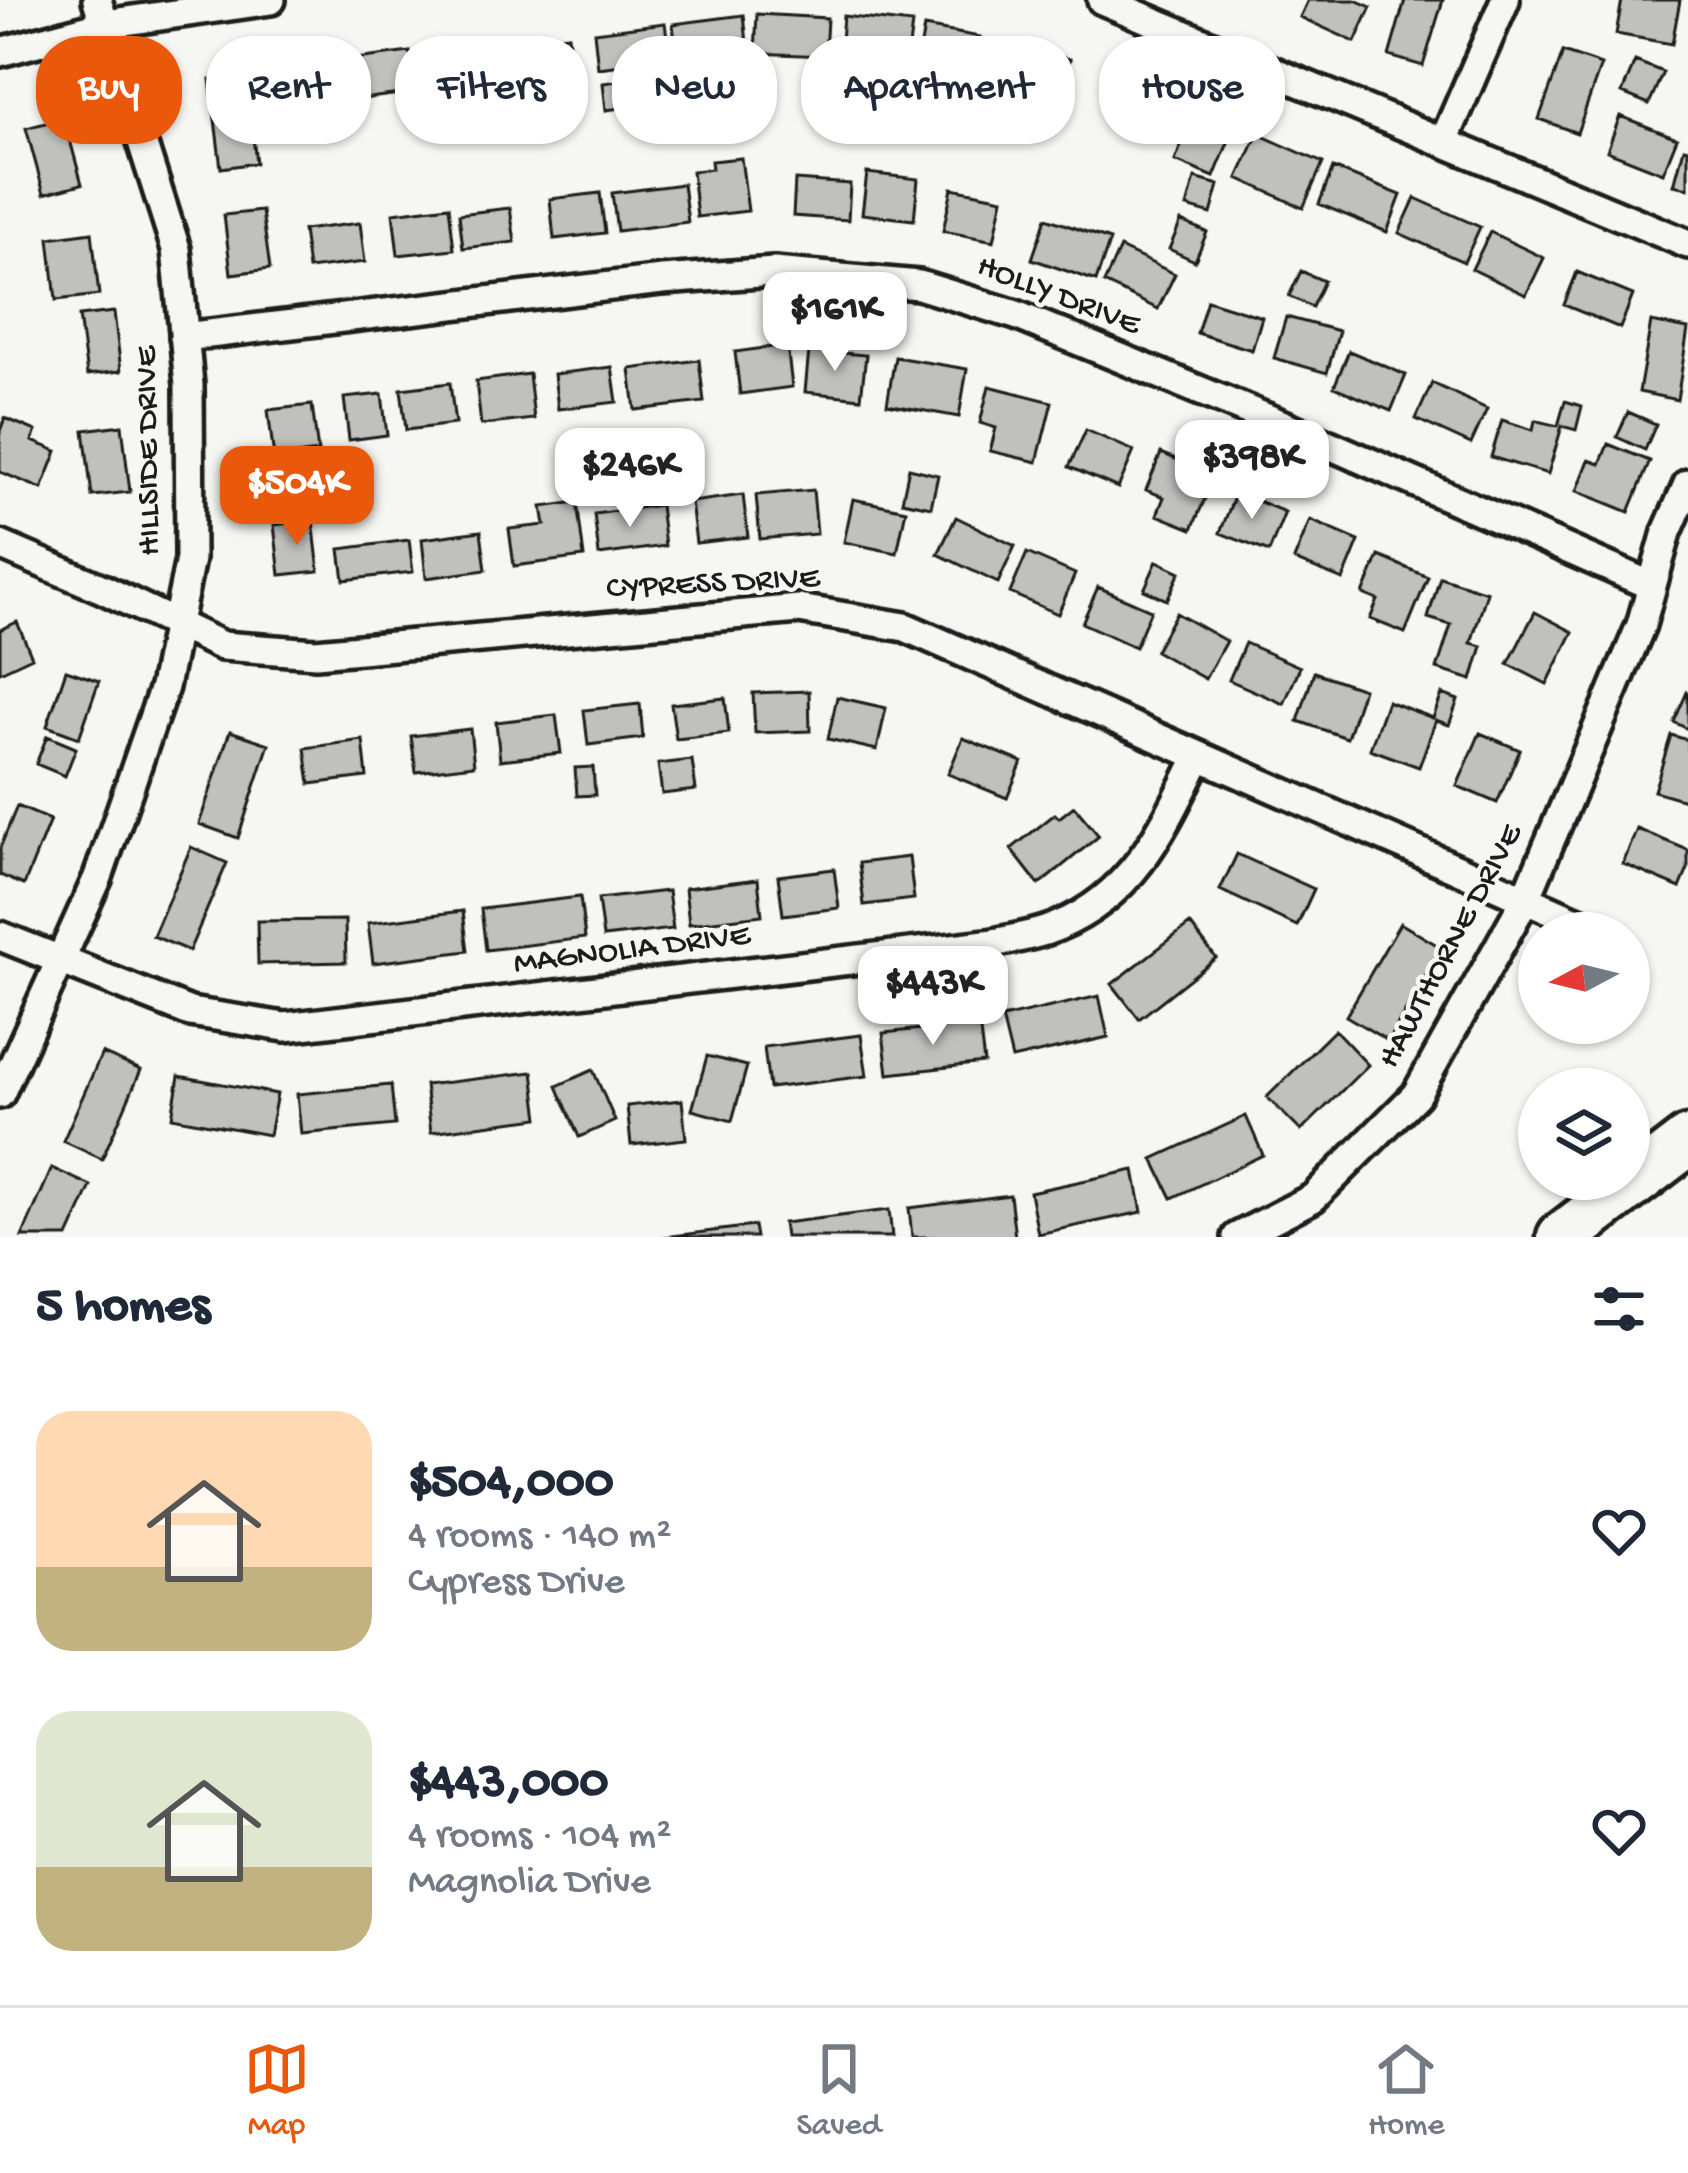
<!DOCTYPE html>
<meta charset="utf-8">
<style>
:root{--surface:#fff;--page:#f2f2f3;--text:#1f2937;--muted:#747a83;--line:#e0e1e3;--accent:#ea580c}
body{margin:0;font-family:"Gochi Hand",sans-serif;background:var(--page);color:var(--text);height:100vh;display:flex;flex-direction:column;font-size:45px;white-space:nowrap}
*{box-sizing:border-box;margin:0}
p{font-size:39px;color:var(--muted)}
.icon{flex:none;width:66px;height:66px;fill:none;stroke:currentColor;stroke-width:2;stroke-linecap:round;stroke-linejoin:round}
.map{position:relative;height:1237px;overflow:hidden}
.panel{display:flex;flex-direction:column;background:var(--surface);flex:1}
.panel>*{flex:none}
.hud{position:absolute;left:36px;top:36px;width:1617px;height:108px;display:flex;gap:24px}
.needle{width:78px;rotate:263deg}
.fabs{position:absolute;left:1518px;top:912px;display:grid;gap:24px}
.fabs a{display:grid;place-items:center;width:132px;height:132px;border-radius:50%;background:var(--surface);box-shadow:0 3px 9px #0004;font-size:60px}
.price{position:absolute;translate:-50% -102px;padding:0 27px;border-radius:24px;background:#fff;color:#222;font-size:39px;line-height:78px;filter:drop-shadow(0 3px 6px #0008)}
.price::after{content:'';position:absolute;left:50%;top:72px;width:36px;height:27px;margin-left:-18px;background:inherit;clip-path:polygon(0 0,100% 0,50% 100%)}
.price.current{background:var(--accent);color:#fff}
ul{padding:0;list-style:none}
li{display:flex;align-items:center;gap:36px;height:300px;padding:0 36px}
li span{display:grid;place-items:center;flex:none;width:336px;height:240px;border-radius:36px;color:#555}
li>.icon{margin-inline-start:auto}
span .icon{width:144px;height:144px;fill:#fffc;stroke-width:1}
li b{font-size:51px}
h2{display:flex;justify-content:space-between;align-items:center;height:144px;padding:0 36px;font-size:51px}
.pill{padding:0 42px;border-radius:48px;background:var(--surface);box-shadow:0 3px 9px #0004;font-size:42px;line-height:108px}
.pill.current{background:var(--accent);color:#fff}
.tabs{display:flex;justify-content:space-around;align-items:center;height:168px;border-top:3px solid var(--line);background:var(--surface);font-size:33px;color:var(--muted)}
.tabs a{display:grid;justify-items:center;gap:6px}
.tabs .current{color:var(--accent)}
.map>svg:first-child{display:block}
.building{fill:#c0c0bd;stroke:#1c1c1c;stroke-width:3}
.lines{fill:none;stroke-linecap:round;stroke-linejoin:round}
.minor-casing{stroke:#1c1c1c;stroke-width:36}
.motorway-casing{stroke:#1c1c1c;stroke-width:57}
.minor{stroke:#f6f6f2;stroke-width:27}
.motorway{stroke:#f6f6f2;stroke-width:48}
.labels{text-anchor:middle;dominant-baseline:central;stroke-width:9;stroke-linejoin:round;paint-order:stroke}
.street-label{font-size:33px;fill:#1c1c1c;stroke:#f6f6f2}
</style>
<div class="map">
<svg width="1688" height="1237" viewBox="0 0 1688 1237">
<rect width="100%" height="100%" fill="#f6f6f2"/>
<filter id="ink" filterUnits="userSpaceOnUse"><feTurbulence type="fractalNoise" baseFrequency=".00833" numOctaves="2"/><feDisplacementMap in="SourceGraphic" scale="24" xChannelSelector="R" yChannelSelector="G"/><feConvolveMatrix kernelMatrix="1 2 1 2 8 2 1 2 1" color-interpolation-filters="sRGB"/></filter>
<g filter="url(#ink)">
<path class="building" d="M1308,0H1355L1371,7L1355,42L1300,17Z
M1405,0H1443L1423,66L1389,56Z
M1622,0H1680L1672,44L1616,34Z
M757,14L827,18L825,56L755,53Z
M744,15L748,52L677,60L673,24Z
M843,16L912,24L907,62L840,54Z
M665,23L670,59L598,68L594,32Z
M924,27L980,37L974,72L918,62Z
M568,35L572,70L514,77L510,42Z
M1003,42L1070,59L1061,95L994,78Z
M487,43L492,80L435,87L430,50Z
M410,52L415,92L354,100L348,60Z
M1563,52L1601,65L1577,133L1539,119Z
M327,61L332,101L275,108L271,68Z
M1635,61L1663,72L1649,104L1622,93Z
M246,75L256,163L221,168L210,79Z
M633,79L636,106L606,110L603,83Z
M1178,99L1236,123L1214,177L1175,161L1182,143L1163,136Z
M1620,116L1677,138L1663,173L1607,151Z
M64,118L82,184L44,194L26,128Z
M1258,134L1323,163L1303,208L1238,178Z
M1684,148L1688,149V188L1674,185Z
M741,158L748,211L697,217L692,171L712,169L711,161Z
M1333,168L1401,195L1387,232L1319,204Z
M867,173L918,179L914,220L862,214Z
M1195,178L1219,185L1211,214L1187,207Z
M795,180L850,184L848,220L793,216Z
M683,184L688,222L617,231L612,193Z
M952,188L1003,198L994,241L943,231Z
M600,193L605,233L554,239L550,199Z
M1415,198L1480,227L1464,262L1399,233Z
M449,206L454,249L398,255L393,213Z
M510,208L515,242L463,248L459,214Z
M262,211L270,269L231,274L224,215Z
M1046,218L1110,240L1096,281L1032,259Z
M1181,221L1207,232L1195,261L1169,249Z
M360,223L365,262L308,269L303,230Z
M92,232L99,295L56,300L49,238Z
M1490,232L1544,258L1526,295L1472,269Z
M1120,248L1175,274L1158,309L1104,283Z
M1301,271L1324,281L1312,307L1289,296Z
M1577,272L1633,295L1620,328L1564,305Z
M1207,300L1262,317L1252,350L1197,333Z
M114,312L121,371L87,375L79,316Z
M1286,317L1339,331L1327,373L1274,358Z
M1651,322L1688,329L1677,400L1639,392Z
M787,345L792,387L740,394L735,352Z
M809,350L866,355L861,398L805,392Z
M1349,351L1406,375L1391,411L1334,387Z
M895,357L967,369L959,417L887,404Z
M699,360L704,402L635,410L630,369Z
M612,367L617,402L558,409L554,374Z
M529,374L534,419L481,425L476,381Z
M450,383L455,424L406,430L401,389Z
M1432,383L1487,409L1471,444L1416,419Z
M989,386L1052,402L1037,462L990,451L996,428L980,423Z
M382,394L387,435L349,440L344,398Z
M1565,401L1582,406L1576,430L1562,426L1548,474L1491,457L1502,420L1533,430L1535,420L1558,426Z
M312,405L318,452L274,458L268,410Z
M1628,412L1656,424L1645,450L1617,437Z
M5,418L36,431L32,441L57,451L42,489L0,472V431Z
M122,425L130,492L92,496L84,430Z
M1086,430L1134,451L1118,488L1069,467Z
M1608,444L1650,461L1629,512L1577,491L1589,460L1600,464Z
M1161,453L1215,475L1192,529L1157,515L1164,497L1146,490Z
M909,468L938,475L931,507L902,501Z
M813,490L817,534L760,539L756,495Z
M1236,492L1285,512L1269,552L1220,533Z
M743,495L748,537L696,543L691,502Z
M853,499L906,510L897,553L844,542Z
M577,502L584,557L514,566L509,529L545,525L542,507Z
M660,505L665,546L599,555L594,514Z
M956,517L1015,546L998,583L938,554Z
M313,520L319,571L280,575L274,525Z
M1310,520L1359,541L1343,580L1294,560Z
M481,531L486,570L426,578L422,539Z
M409,540L413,572L344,580L340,549Z
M1027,553L1075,574L1058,614L1010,593Z
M1379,556L1428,577L1405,633L1370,619L1378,600L1363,594Z
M1157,561L1180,572L1167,600L1144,590Z
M1440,577L1487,592L1471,643L1482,646L1472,680L1437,669L1451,625L1428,618Z
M1098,587L1151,610L1135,647L1082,623Z
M1535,612L1573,632L1547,684L1508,664Z
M1176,613L1226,641L1205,679L1155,651Z
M17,622L32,657L0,672V630Z
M1245,643L1300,667L1284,704L1229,680Z
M66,670L99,681L79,738L47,726Z
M1314,672L1363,689L1347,738L1298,721Z
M809,691L810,731L755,733L753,693Z
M1687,692L1688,693V729L1674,722Z
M1442,694L1458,700L1449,725L1436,720L1419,767L1370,749L1387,701L1433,718Z
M837,697L886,708L877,750L828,739Z
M725,698L729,733L676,739L671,704Z
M640,704L643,738L588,745L584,710Z
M556,715L561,753L500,760L496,722Z
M470,729L474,765L416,772L411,736Z
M230,731L269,744L238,838L199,824Z
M1480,733L1520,750L1497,803L1457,786Z
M1671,735L1688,740V801L1654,791Z
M47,736L76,748L65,776L36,764Z
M963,738L1022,762L1007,798L948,774Z
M363,740L367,777L310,784L305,748Z
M692,760L696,790L662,794L658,764Z
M593,767L595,795L577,796L575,768Z
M17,806L50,820L24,885L0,875V848Z
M1074,806L1099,836L1039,885L1011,849L1055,814L1059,818Z
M1637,829L1688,850V869L1680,888L1623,864Z
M191,847L227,863L189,951L153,936Z
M1237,854L1314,889L1297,926L1220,890Z
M909,857L914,899L864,905L859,863Z
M834,869L839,908L783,915L778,876Z
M758,879L762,915L689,924L685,888Z
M668,891L673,929L603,937L598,899Z
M580,897L585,938L486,950L481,909Z
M463,911L468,951L373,963L368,923Z
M345,920L346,962L258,964L257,921Z
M1400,923L1442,948L1388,1041L1346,1016Z
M1190,924L1216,958L1139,1019L1112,984Z
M1099,996L1108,1037L1012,1059L1002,1018Z
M979,1023L984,1063L888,1074L883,1033Z
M1335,1030L1368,1065L1301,1131L1267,1097Z
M861,1035L867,1076L769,1088L764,1047Z
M102,1053L141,1070L102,1159L63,1141Z
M707,1056L747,1066L732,1121L692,1110Z
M593,1070L615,1121L579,1137L557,1086Z
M533,1072L539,1118L431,1132L425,1085Z
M179,1076L277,1094L269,1135L172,1117Z
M391,1085L395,1125L301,1134L297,1094Z
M682,1100L686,1139L631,1145L627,1106Z
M1246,1116L1263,1155L1172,1198L1153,1159Z
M52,1168L91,1186L68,1237H22Z
M1134,1170L1142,1212L1038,1234L1030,1192Z
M1010,1195L1015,1237H912L909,1208Z
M889,1210L892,1237H785L783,1223Z
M754,1226L756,1237H664Z"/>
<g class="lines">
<g class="minor-casing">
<path id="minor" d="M1102,0L1688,244
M0,52L105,24L271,0
M1444,141L1505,0
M184,337L662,280L774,272L919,285L1016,315L1286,426L1652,586
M0,545L103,589L222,646L316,653L799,609L905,627L1604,933
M0,936L190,1012L285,1027L994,943C1015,938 1039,935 1058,926C1136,893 1164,826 1199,756
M0,1094L98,877L164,687L190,559L189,385L176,249L97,0
M1237,1237L1313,1198L1416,1095L1526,898L1641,625L1667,532L1688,484"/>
</g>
<g class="motorway-casing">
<path id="motorway" d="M1562,1237L1688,1141"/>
</g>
<use href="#minor" class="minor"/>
<use href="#motorway" class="motorway"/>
</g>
</g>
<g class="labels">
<g class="street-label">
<text transform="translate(1058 297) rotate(21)">HOLLY DRIVE</text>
<text transform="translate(150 451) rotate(-91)">HILLSIDE DRIVE</text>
<text transform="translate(713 585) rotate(-3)">CYPRESS DRIVE</text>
<text transform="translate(1452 947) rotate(-62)">HAWTHORNE DRIVE</text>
<text transform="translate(632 951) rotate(-7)">MAGNOLIA DRIVE</text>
</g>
</g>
</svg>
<div class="fabs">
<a><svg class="needle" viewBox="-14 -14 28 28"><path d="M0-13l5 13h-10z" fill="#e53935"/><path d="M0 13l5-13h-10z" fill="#747a83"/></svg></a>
<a><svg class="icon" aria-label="layers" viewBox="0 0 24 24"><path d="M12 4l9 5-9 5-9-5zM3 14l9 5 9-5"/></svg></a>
</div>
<b class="price" style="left:835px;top:374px">$161K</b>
<b class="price" style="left:1252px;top:522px">$398K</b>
<b class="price" style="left:630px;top:530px">$246K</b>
<b class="price current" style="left:297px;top:548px">$504K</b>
<b class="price" style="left:933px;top:1048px">$443K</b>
<div class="hud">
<a class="pill current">Buy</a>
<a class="pill">Rent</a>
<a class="pill">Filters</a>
<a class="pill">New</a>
<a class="pill">Apartment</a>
<a class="pill">House</a>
</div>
</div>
<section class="panel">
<h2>5 homes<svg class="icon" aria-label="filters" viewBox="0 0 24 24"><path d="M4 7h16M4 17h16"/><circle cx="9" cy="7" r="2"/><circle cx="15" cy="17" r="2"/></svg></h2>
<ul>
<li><span style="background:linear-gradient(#ffd9b3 65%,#c2b280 0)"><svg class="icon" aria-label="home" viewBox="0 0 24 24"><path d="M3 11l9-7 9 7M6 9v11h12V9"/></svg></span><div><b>$504,000</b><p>4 rooms · 140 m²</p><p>Cypress Drive</p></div><svg class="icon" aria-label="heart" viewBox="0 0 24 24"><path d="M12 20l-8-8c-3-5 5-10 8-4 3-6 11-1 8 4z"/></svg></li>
<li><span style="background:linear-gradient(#dfe7d0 65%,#c2b280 0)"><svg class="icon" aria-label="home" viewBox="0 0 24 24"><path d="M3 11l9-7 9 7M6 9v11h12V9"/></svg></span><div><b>$443,000</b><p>4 rooms · 104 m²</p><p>Magnolia Drive</p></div><svg class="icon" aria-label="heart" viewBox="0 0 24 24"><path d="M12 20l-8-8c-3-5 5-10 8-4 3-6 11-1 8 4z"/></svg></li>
</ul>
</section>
<nav class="tabs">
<a class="current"><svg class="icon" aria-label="map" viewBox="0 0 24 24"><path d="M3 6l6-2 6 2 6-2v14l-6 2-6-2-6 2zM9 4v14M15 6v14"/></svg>Map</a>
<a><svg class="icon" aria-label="saved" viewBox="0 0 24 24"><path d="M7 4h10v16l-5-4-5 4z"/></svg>Saved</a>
<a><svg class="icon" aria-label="home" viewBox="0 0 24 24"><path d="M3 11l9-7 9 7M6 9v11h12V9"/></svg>Home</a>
</nav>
